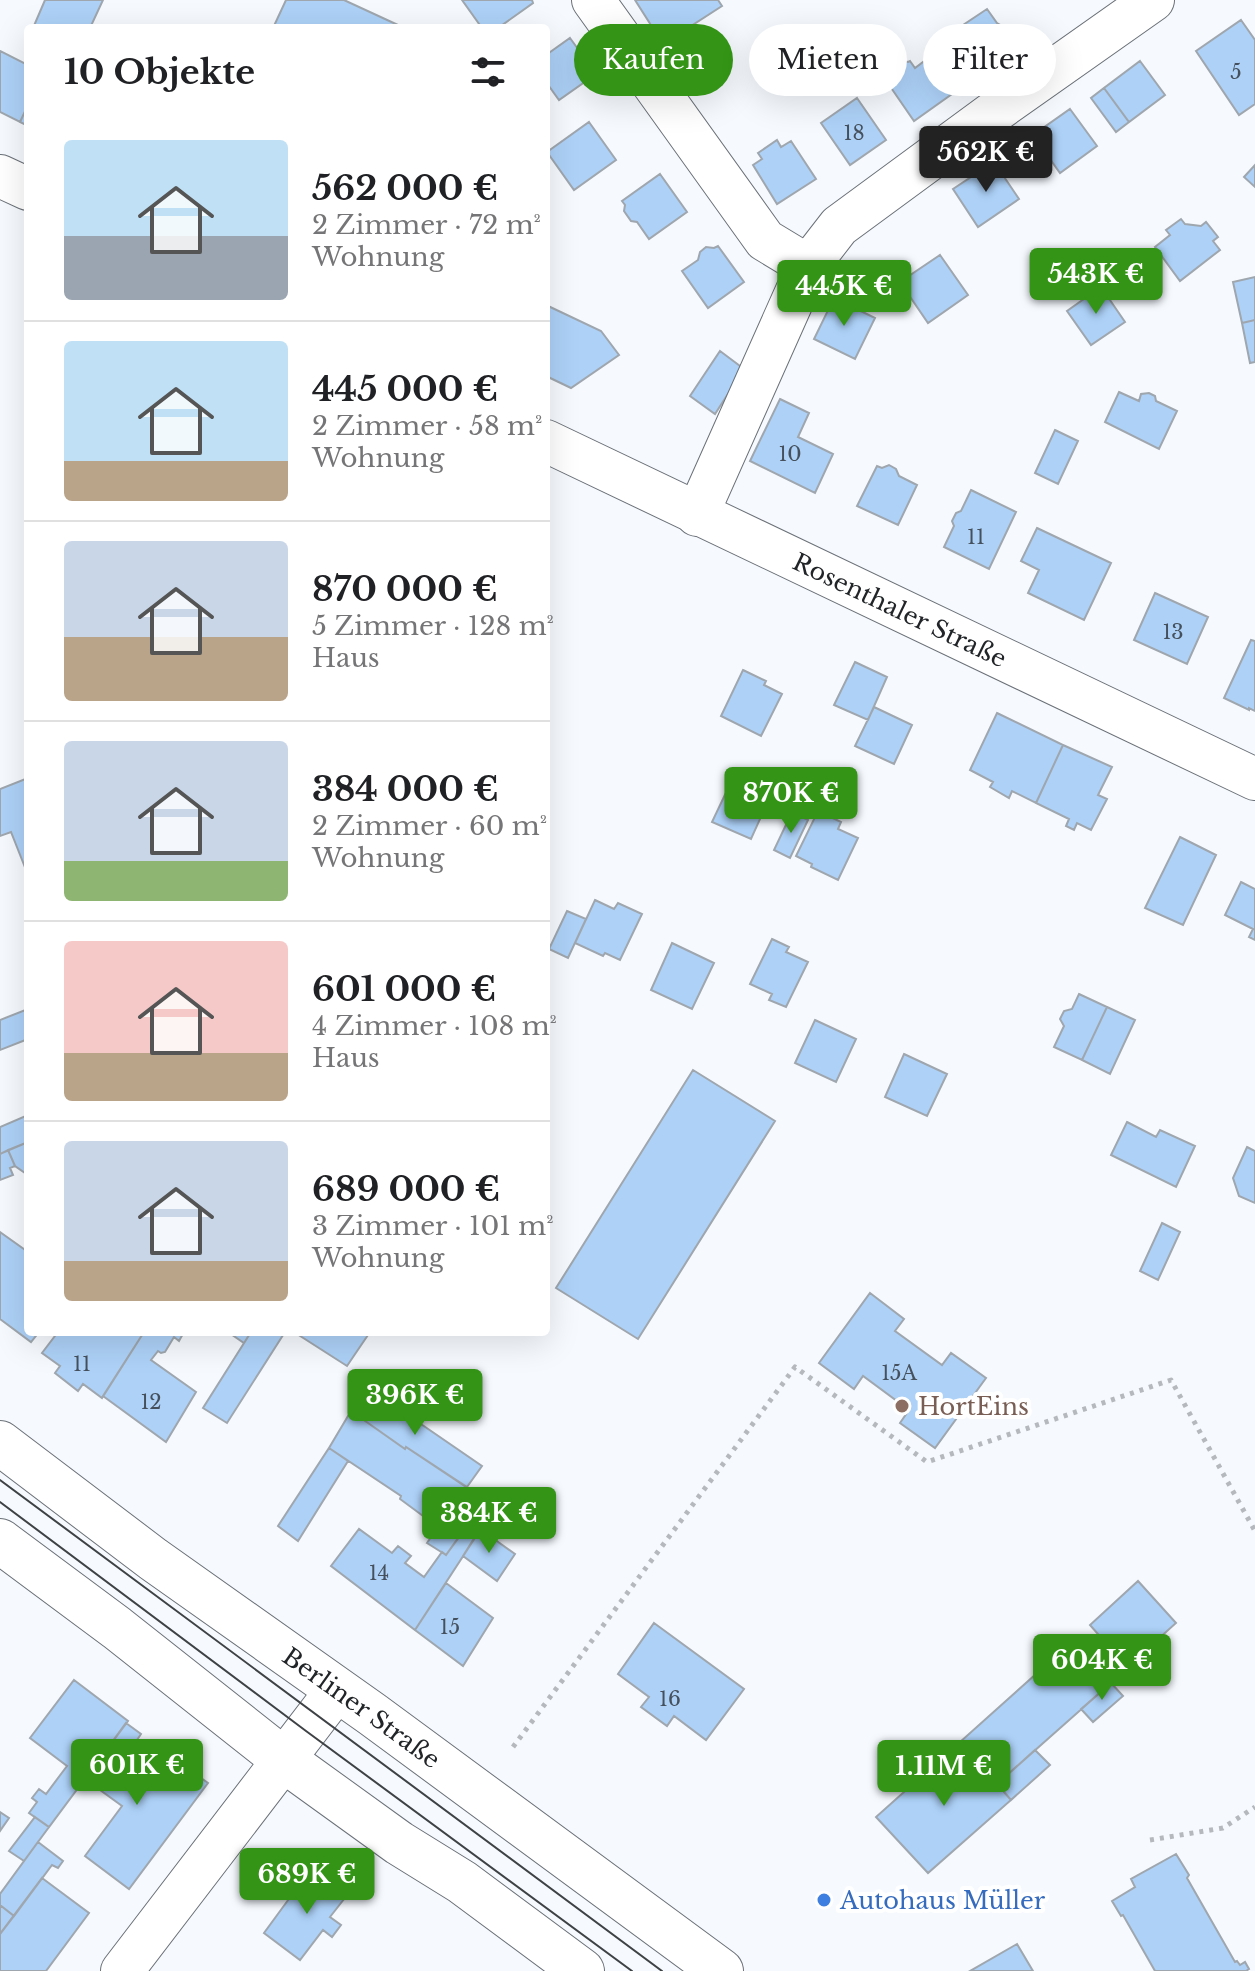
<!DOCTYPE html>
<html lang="de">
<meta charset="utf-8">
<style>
:root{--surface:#fff;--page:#f6f6f6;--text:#202124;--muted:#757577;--line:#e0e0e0;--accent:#339415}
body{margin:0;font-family:"Libre Baskerville",serif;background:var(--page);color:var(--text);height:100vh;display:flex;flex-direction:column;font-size:30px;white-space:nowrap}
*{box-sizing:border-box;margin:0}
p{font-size:26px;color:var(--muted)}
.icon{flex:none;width:44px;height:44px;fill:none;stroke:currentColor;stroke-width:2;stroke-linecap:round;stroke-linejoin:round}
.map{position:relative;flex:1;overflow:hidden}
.side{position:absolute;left:24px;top:24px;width:526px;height:1312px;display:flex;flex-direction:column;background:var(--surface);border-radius:8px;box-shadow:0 8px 32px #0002}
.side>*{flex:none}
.hud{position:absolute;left:574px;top:24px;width:560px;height:72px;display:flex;gap:16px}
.price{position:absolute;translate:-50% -68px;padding:0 18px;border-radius:8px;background:var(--accent);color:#fff;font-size:26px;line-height:52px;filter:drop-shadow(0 2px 4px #0008)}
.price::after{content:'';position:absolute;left:50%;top:48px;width:24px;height:18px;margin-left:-12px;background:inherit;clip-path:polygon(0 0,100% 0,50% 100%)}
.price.active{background:#222;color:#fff}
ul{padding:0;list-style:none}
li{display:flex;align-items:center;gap:24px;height:200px;padding:0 40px}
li+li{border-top:2px solid var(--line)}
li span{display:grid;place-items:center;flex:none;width:224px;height:160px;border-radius:8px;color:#555}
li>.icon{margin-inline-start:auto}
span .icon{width:96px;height:96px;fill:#fffc;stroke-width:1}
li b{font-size:34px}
h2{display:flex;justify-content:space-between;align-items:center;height:96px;padding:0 40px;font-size:34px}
.tag{padding:0 28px;border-radius:36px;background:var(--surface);box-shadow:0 8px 32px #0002;font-size:28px;line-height:72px}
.tag.active{background:var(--accent);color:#fff}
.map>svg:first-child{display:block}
.building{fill:#add1f7;stroke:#9fa6ad;stroke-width:2}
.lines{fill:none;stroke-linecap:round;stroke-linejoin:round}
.street-casing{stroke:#6b7178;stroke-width:44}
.secondary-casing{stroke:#6b7178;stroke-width:46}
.path{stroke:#b5b9bd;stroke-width:5;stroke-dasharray:4 6;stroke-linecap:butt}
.street{stroke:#fff;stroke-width:42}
.secondary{stroke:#fff;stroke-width:44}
.tram{stroke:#3f4245;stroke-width:2}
.education-dot{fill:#8d6e63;stroke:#fff;stroke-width:3}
.shop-dot{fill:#3f7fe0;stroke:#fff;stroke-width:3}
.labels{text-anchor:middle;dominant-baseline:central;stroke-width:8;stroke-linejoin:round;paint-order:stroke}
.number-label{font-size:20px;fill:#45505c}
.street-label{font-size:24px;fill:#222528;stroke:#fff}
.education-label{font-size:24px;fill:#785e54;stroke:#fff;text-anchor:start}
.shop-label{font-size:24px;fill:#366cbe;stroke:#fff;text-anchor:start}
</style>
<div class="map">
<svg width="1255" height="1971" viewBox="0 0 1255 1971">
<rect width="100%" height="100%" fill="#f6faff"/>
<path class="building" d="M45,0H103L90,28H33Z
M286,0H344L398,25L396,28H273Z
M462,0H532L533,3L498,28H482Z
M635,0H718L722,6L663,44Z
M987,9L997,23L1002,26L1006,31V36L1016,51L980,76L951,33Z
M1241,20L1255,40V104L1239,115L1196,51Z
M570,38L596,74L559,100L546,82V55Z
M0,51L28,65V105L20,122L0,112Z
M927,59L952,94L914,121L885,79L895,71V67L904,61L908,62L910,61L915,68Z
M1140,61L1165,95L1129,122L1104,88Z
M1104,88L1129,122L1116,132L1091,98Z
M857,98L886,140L850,165L821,123Z
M28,105V126L20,122Z
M1070,109L1097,146L1060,173L1033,135Z
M589,122L616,160L574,190L547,152Z
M777,140L781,147L791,141L816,179L777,204L753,165L762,159L758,153Z
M994,162L1019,199L978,227L953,189Z
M1255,165V187L1244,177Z
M660,174L687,212L649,239L637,222L631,221L624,211L625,205L622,201Z
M1181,219L1185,224L1201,226L1206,222L1218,237L1213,241L1220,250L1180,281L1155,247L1170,235L1166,230Z
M718,246L744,282L708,308L682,271L698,260L700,252L706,247L714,248Z
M940,255L968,295L928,323L900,282Z
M1255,277V320L1242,323L1233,282Z
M1101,287L1125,322L1091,345L1067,311Z
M834,298L875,318L855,359L814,339Z
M546,305L601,331L619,355L571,388L546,376Z
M1255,320V362L1250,363L1242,323Z
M720,351L744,369L715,414L690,396Z
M1119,392L1139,401L1141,394L1149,393L1155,396L1156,401L1177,411L1159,449L1105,422Z
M780,399L809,413L798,437L833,454L815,493L750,461Z
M1055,430L1078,441L1058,484L1035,473Z
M889,465L896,469L899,476L917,485L898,525L857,506L877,466L882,468Z
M971,490L1016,512L989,569L944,547L954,526L952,521L956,513L961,511Z
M1037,528L1111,563L1084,620L1028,593L1039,570L1021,561Z
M1155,593L1208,617L1187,664L1134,640Z
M1251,640L1255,641V711L1249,708V710L1224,698Z
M855,662L887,677L868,720L834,705Z
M743,670L766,681L764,685L782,694L761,736L721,716Z
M874,707L912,725L894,764L855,746Z
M997,713L1063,745L1036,803L1012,791L1009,798L990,787L993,782L970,770Z
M1063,745L1112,767L1098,795L1107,799L1091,830L1077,823L1074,830L1066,826L1069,819L1036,803Z
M28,778V875L11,832L0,836V789Z
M731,782L769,799L751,839L712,822Z
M818,811L841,822L838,829L858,838L838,880L811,867L812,864L796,856Z
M792,812L808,820L790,858L774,850Z
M1180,837L1216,855L1183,925L1145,908Z
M1241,882L1255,889V940L1249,937L1253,929L1225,915Z
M595,900L614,909L618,903L642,914L620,960L605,953L603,956L575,943Z
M567,911L586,919L568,958L549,949Z
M772,939L789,947L786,952L808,962L786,1007L769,1000L772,994L750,984Z
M672,943L714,963L692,1009L651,990Z
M1079,994L1107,1007L1082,1060L1054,1047L1064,1026L1060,1019L1064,1011L1072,1009Z
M1107,1007L1135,1020L1110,1074L1082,1060Z
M28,1009V1039L0,1050V1020Z
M815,1020L856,1039L836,1082L795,1063Z
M904,1054L947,1074L927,1116L885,1097Z
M693,1070L775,1121L638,1339L556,1288Z
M28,1115V1142L0,1154V1127Z
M1127,1122L1156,1137L1160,1130L1195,1146L1176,1187L1111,1155Z
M28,1142V1175L15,1166L8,1150Z
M1247,1147L1255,1151V1203L1239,1196L1233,1178Z
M8,1150L15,1166L10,1168L13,1175L0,1180V1154Z
M1162,1223L1180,1232L1158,1280L1140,1271Z
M0,1232L28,1252V1332H39L31,1342L0,1319Z
M870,1293L904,1319L895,1331L942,1365L951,1353L986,1378L935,1448L900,1423L909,1410L863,1376L854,1389L819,1363Z
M58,1332H144L102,1398L83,1384L78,1391L55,1373L60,1366L42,1353Z
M144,1332H184L179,1341L174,1337L165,1352L161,1353L158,1351L151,1360L196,1392L166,1442L103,1396Z
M228,1332H251L244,1343Z
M251,1332H285L227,1423L203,1408Z
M294,1332H370L347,1366Z
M367,1387L482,1466L467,1487L406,1447L405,1449L351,1411Z
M351,1411L405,1449L406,1447L496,1507L485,1521L476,1514L446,1555L427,1543L438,1527L400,1499L401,1496L329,1448Z
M329,1448L348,1461L298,1541L278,1526Z
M473,1517L484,1524L415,1630L331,1566L359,1529L392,1553L398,1546L411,1556L405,1563L424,1577L442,1552L446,1555Z
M480,1529L515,1554L497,1581L463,1556Z
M1138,1581L1176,1623L1127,1667L1090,1625Z
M446,1583L493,1618L463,1666L415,1630Z
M654,1623L744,1689L706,1740L674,1716L667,1726L641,1707L649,1697L618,1674Z
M1074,1640L1111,1683L997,1784L960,1742Z
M74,1680L128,1721L49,1827L29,1813L37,1802L32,1798L39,1789L46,1794L67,1766L30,1738Z
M1111,1683L1123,1696L1093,1722L1081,1709Z
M126,1723L141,1734L137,1740L150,1750L140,1764L165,1783L175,1769L189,1779L194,1773L208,1783L129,1889L85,1856L122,1806L85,1779Z
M960,1742L1011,1800L928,1873L876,1817Z
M1035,1750L1050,1765L1011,1800L997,1784Z
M0,1812L9,1818L0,1831Z
M35,1817L49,1827L24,1861L9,1851Z
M38,1842L63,1861L58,1868L52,1865L14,1916L0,1905V1894Z
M1176,1854L1189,1875L1187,1878L1235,1962L1237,1961L1240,1965L1245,1962L1249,1969L1246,1971H1155L1123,1915L1121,1916L1112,1901L1135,1887L1131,1879Z
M317,1871L348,1894L330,1917L341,1925L332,1937L323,1930L300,1960L264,1933L294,1892L299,1895Z
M42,1878L89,1913L46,1971H0V1934Z
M0,1905L14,1916L0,1934Z
M1017,1944L1033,1971H970Z"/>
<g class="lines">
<g class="street-casing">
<g id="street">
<path d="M593,0L765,240L808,266"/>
<path d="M0,176L28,189"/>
<path id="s1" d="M546,441L1255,779"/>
<path d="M697,515L808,266L839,226L990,115L1153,0"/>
<path d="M122,1971L337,1690"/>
</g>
</g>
<g class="secondary-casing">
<g id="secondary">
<path id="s2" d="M0,1443L153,1559L372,1714L721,1971"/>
<path d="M0,1541L117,1628L284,1760L399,1843L462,1882L582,1971"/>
</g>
</g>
<path class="path" d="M513,1747L795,1367L927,1462L1171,1380L1255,1531
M1150,1840L1223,1828L1255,1807"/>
<use href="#street" class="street"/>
<use href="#secondary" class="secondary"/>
<path class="tram" d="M0,1480L662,1971
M0,1502L306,1731L632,1971"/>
</g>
<circle class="education-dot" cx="902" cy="1406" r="8"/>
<circle class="shop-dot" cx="824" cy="1900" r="8"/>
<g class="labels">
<g class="number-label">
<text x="1236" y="72">5</text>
<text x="854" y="133">18</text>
<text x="790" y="454">10</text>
<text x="976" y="537">11</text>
<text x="1173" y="632">13</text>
<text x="82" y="1364">11</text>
<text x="899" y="1373">15A</text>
<text x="151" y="1402">12</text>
<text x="379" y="1573">14</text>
<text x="450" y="1627">15</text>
<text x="670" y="1699">16</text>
</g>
<g class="street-label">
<text stroke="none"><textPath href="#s1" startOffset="392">Rosenthaler Straße</textPath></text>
<text stroke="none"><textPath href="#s2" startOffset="448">Berliner Straße</textPath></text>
</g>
<g class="education-label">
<text x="918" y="1406">HortEins</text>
</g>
<g class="shop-label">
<text x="840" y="1900">Autohaus Müller</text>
</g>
</g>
</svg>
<b class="price active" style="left:986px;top:194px">562K €</b>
<b class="price" style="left:1096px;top:316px">543K €</b>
<b class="price" style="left:844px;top:328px">445K €</b>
<b class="price" style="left:791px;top:835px">870K €</b>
<b class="price" style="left:415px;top:1437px">396K €</b>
<b class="price" style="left:489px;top:1555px">384K €</b>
<b class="price" style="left:1102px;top:1702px">604K €</b>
<b class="price" style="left:137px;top:1807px">601K €</b>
<b class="price" style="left:944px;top:1808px">1.11M €</b>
<b class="price" style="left:307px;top:1916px">689K €</b>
<div class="hud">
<a class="tag active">Kaufen</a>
<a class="tag">Mieten</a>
<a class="tag">Filter</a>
</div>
<section class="side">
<h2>10 Objekte<svg class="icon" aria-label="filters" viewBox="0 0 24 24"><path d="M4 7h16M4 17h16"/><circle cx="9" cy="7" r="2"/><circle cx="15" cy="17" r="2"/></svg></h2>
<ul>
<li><span style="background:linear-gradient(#bfe0f5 60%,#9aa5b1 0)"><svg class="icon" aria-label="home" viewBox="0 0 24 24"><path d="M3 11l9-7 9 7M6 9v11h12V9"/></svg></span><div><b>562 000 €</b><p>2 Zimmer · 72 m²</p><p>Wohnung</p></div></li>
<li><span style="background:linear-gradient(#bfe0f5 75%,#b9a48a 0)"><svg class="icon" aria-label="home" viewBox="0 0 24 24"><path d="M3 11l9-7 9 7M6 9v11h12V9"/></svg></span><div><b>445 000 €</b><p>2 Zimmer · 58 m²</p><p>Wohnung</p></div></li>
<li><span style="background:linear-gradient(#c9d6e8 60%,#b9a48a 0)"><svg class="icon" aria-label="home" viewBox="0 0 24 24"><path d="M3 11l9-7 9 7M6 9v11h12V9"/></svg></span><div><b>870 000 €</b><p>5 Zimmer · 128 m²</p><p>Haus</p></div></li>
<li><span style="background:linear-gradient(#c9d6e8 75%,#8fb573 0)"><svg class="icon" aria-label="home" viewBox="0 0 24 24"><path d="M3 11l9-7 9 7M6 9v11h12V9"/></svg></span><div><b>384 000 €</b><p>2 Zimmer · 60 m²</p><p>Wohnung</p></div></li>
<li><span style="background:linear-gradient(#f6c9c9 70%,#b9a48a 0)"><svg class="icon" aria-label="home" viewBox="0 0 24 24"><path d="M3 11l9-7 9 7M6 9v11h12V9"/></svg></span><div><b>601 000 €</b><p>4 Zimmer · 108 m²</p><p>Haus</p></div></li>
<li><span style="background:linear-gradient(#c9d6e8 75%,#b9a48a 0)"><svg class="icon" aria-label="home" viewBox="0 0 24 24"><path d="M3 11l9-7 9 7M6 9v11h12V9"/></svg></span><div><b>689 000 €</b><p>3 Zimmer · 101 m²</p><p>Wohnung</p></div></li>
</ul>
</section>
</div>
